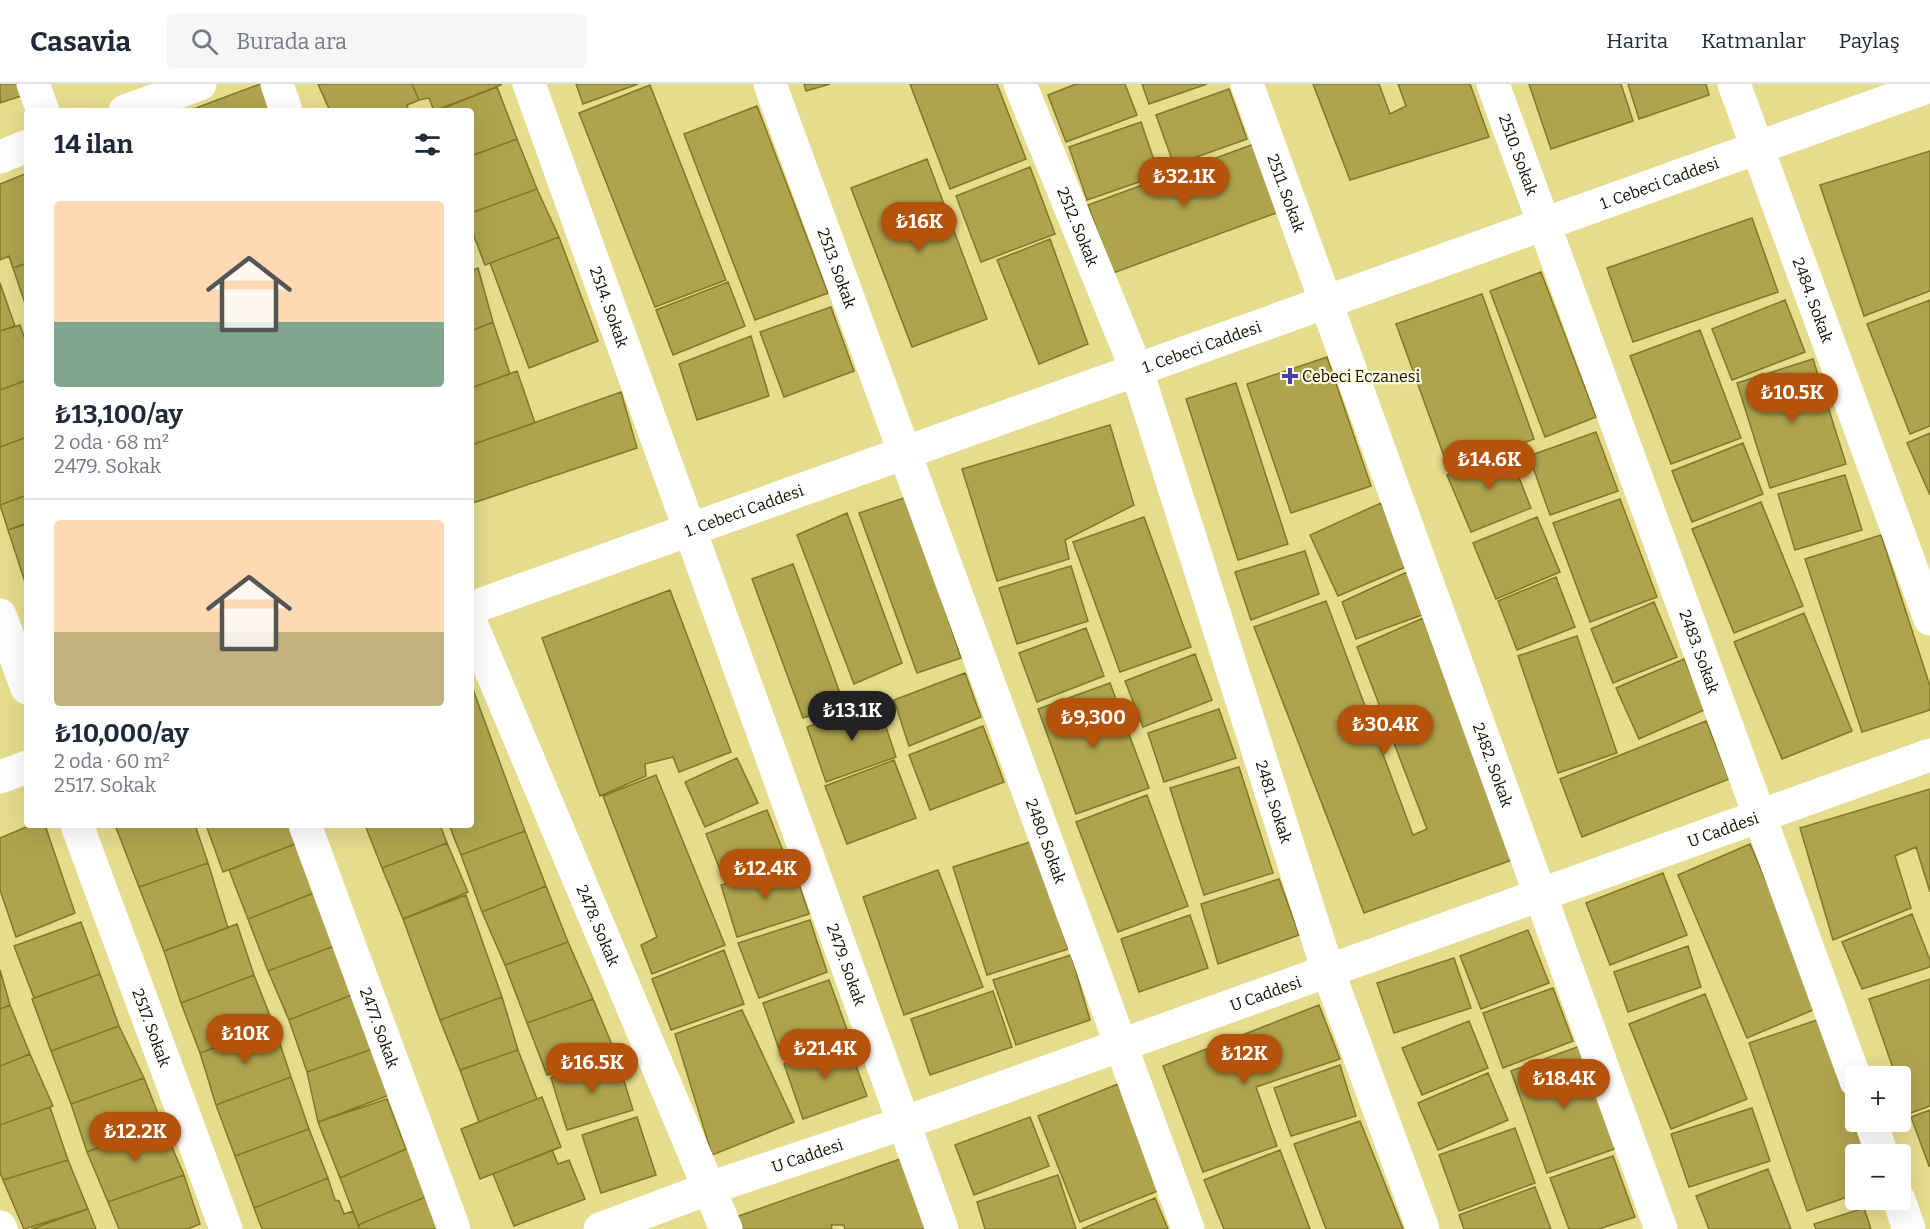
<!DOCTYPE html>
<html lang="tr">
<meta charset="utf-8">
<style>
:root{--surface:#fff;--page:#f6f6f7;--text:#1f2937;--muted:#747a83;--line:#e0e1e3;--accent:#b45309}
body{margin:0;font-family:Bitter,serif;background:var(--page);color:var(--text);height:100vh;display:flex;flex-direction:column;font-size:22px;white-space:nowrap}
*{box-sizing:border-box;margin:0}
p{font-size:20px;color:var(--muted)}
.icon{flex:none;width:33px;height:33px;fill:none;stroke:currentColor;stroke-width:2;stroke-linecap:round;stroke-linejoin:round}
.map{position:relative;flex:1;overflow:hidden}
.drawer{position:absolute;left:24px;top:24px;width:450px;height:720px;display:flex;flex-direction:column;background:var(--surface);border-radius:6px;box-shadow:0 6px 24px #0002}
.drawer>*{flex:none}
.fabs{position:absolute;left:1845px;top:982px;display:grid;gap:12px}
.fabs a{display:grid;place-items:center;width:66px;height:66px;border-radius:6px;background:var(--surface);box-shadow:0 6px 24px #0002;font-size:30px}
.price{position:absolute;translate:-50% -51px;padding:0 14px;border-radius:21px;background:var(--accent);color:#fff;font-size:20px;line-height:39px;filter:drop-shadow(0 2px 3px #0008)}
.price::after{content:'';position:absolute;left:50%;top:36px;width:18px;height:14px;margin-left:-9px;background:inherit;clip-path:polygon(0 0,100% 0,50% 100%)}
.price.current{background:#222;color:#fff}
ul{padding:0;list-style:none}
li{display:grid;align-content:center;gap:12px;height:318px;padding:0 30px}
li+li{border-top:2px solid var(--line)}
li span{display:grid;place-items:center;height:186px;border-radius:6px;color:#555}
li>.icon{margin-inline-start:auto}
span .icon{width:108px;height:108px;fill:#fffc;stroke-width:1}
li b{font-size:26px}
h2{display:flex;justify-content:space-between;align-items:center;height:72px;padding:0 30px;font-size:26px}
header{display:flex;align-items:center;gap:36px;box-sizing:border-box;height:84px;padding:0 30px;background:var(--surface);border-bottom:2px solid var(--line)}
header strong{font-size:28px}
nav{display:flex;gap:33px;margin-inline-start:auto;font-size:21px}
.search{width:420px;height:54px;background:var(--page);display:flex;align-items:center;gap:15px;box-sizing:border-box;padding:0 21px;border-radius:6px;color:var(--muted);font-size:22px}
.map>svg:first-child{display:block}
.building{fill:#afa44e;stroke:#817727;stroke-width:1.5}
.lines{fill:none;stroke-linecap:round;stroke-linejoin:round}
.minor{stroke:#fff;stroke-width:33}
.secondary{stroke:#fff;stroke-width:33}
.poi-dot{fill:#4c3db4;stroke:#fffcdd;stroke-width:2}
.labels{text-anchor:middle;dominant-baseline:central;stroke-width:4.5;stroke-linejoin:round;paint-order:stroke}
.street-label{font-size:16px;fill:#110e00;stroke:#fffcdd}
.poi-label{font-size:16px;fill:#110e00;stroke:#fffcdd;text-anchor:start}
</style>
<header>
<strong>Casavia</strong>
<div class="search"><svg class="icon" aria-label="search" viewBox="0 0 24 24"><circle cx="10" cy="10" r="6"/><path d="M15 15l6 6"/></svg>Burada ara</div>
<nav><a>Harita</a><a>Katmanlar</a><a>Paylaş</a></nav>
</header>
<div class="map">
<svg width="1930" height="1145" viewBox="0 0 1930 1145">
<rect width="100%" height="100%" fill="#e6dc8d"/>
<path class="building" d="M0,0H26L30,9L0,19Z
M260,0H264L274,27H188Z
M318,0H412L419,16L407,21L409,27H330Z
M412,0H501V1L434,27L429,14L419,16Z
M576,0H638L583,20Z
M804,0H830L806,7Z
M910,0H997L1026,75L950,105Z
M1076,0H1125L1137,31L1066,58L1048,11Z
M1142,0H1207L1149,20Z
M1313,0H1379L1390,30L1406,22L1398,0H1470L1489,53L1350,96Z
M1529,0H1621L1633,37L1551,65Z
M1628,0H1706L1709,11L1639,35Z
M650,1L726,196L655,223L579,29Z
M497,3L517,55L471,72V27H436Z
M1229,5L1247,55L1174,81L1156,31Z
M757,22L828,209L755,236L684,50Z
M1141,38L1159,91L1087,116L1069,63Z
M517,55L537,105L471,129V72Z
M1254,60L1279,128L1113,189L1088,121Z
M1930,67V207L1864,232L1820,101Z
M927,75L987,235L912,263L851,104Z
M1030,83L1055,150L981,178L956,112Z
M27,89V179L13,184L9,172L0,176V100Z
M537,105L559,153L485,181L471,144V129Z
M1752,134L1778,208L1633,258L1607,184Z
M559,153L598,257L529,284L490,179Z
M1050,155L1088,260L1039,280L997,176Z
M27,179V225L13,184Z
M478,184L493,238L471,247V187Z
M1541,188L1596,333L1545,353L1490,207Z
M728,198L745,242L673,271L656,226Z
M0,199L15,242L0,247Z
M1482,210L1534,355L1449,386L1396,240Z
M1785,216L1805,268L1732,296L1712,245Z
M1930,216V342L1910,350L1867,240Z
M831,223L854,287L784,313L760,248Z
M493,238L510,290L471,304V247Z
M20,241L27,261V296L0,306V247Z
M1700,246L1741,354L1671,380L1630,272Z
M751,252L769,312L697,336L679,280Z
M1327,273L1371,402L1291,429L1247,300Z
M1813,275L1846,380L1770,404L1737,299Z
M517,287L535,339L471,361V304Z
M27,296V353L0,363V306Z
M1236,299L1288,460L1238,476L1186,315Z
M621,308L637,364L473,419L471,361Z
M1110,341L1134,421L1065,456L1069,475L997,497L962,385Z
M1596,348L1618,407L1550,431L1529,372Z
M1930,349V411L1907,359Z
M27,353V411L0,421V363Z
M1743,359L1763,410L1692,438L1672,387Z
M1508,366L1531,424L1471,448L1447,391Z
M1845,391L1862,446L1795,466L1778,410Z
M27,411V439L8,446L0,421Z
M907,413L961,574L917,589L859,429Z
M1620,415L1657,513L1590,538L1553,439Z
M1761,418L1803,522L1734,549L1692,445Z
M1381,419L1408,482L1338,512L1310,451Z
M847,429L902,579L854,600L797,451Z
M1144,433L1191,563L1120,588L1073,458Z
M1537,433L1560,488L1496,515L1473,459Z
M27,440V504L8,446Z
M1881,451L1930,602V626L1862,648L1805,475Z
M1305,467L1319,510L1251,536L1235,488Z
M793,480L844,620L803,634L752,495Z
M1071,482L1088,537L1017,560L999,504Z
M1407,488L1422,531L1356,555L1342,518Z
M1556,493L1575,543L1517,566L1498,517Z
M670,506L731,668L679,688L673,673L645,680L646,692L600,712L542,554Z
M1326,517L1413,751L1427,745L1357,563L1423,534L1512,776L1364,829L1254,543Z
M1654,518L1677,573L1613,599L1591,545Z
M1804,529L1852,647L1782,675L1734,558Z
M1086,544L1104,592L1037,618L1019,569Z
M1577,552L1617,669L1558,689L1518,572Z
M1195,570L1212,616L1143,643L1125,597Z
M1684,575L1706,625L1639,655L1616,604Z
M965,589L981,633L909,662L894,616Z
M1110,599L1149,704L1076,730L1038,625Z
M471,600L525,747L461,771L449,741H471Z
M878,619L896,673L826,698L807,643Z
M1219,625L1236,674L1164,698L1148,649Z
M1706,637L1729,695L1582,753L1560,695Z
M983,642L1004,698L930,726L909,671Z
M737,674L758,719L705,743L685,698Z
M894,676L916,734L847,760L825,702Z
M1239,683L1273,789L1204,811L1170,704Z
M656,691L725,861L652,890L641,861L657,853L603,712Z
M1930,705V808L1916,763L1895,772L1911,824L1833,856L1800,744Z
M1147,711L1188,822L1118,848L1076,738Z
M767,726L785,772L724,796L706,750Z
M31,741H45L75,829L16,853L0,806V754Z
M115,741H204L196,744L208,779L139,803Z
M206,741H300L305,756L223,788Z
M365,741H440L447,759L382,784Z
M525,747L546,802L482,828L461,771Z
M305,756L324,805L248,835L229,786Z
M1033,757L1068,865L987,891L953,783Z
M447,759L468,808L403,835L382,784Z
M1750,760L1820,923L1747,954L1678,791Z
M208,779L228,844L164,867L139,803Z
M792,779L809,830L737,853L721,801Z
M938,786L983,903L904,931L863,813Z
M1663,789L1687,851L1610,881L1586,819Z
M1279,795L1299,851L1218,880L1201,820Z
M546,802L568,858L505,881L482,828Z
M324,805L342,859L268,887L248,835Z
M466,811L502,913L440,936L403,835Z
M1912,830L1930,876V883L1862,905L1842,858Z
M1190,831L1208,884L1139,908L1121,855Z
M810,836L827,888L759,914L738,859Z
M81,838L100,890L34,914L14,862Z
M237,840L254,891L181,919L164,867Z
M1528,846L1549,899L1481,925L1460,872Z
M568,858L593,915L527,939L505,881Z
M342,859L359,908L289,936L268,887Z
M1688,862L1701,903L1628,928L1614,888Z
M724,866L744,920L671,946L652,895Z
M1071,871L1090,936L1016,961L993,896Z
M1454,874L1471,924L1394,949L1377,899Z
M0,886L10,921L0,925Z
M100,890L119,942L51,967L32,915Z
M254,891L274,942L200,969L181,919Z
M1930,895V1022L1908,1030L1900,1008V993H1896L1869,915Z
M829,896L849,951L782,974L763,919Z
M1553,904L1573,957L1503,984L1483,929Z
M993,907L1012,963L930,991L911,935Z
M359,908L378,963L307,988L289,936Z
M1705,910L1747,1015L1671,1045L1629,940Z
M502,913L518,966L460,986L440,936Z
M593,915L615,968L547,991L527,939Z
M10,921L30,970L0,982V925Z
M1319,921L1340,975L1256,1003L1277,1062L1203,1088L1163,982Z
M742,926L794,1038L712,1071L675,950Z
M1820,935L1867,1071H1856V1110L1807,1127L1749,959Z
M1469,937L1488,984L1422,1011L1402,964Z
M119,942L144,994L71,1020L51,967Z
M274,942L291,993L216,1021L200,969Z
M847,957L867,1012L803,1035L784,980Z
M1580,962L1617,1064L1547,1089L1511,987Z
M378,963L395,1009L318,1038L307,988Z
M518,966L537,1015L479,1038L460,986Z
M30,970L53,1022L0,1041V982Z
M617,974L633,1026L567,1046L551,994Z
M1340,981L1356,1032L1291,1052L1274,1004Z
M1488,989L1508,1036L1438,1066L1418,1019Z
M291,993L309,1045L235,1072L216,1021Z
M144,994L162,1040L87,1068L71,1020Z
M1118,1000L1160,1106L1080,1138L1038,1032Z
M542,1013L561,1063L480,1095L461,1045Z
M387,1015L406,1065L340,1094L318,1038Z
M50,1023L68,1076L3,1096L0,1089V1041Z
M1752,1024L1770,1077L1689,1103L1671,1050Z
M1930,1026V1082H1929L1911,1033Z
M637,1033L656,1091L601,1109L582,1051Z
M1030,1033L1049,1082L974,1111L955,1061Z
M1360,1037L1403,1145H1326L1294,1060Z
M162,1040L184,1091L108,1118L87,1068Z
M1515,1044L1535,1099L1459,1127L1439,1071Z
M309,1045L328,1094L254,1124L235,1072Z
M413,1062L428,1112L358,1141L340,1094Z
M552,1066L558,1080L569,1076L585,1115L514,1142L493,1090Z
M1280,1066L1310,1145H1224L1204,1096Z
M1613,1072L1635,1133L1599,1145H1569L1550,1094Z
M900,1075L926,1145H845L844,1141H831L832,1145H741L736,1133Z
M68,1076L88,1125L24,1145L3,1096Z
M1768,1085L1791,1145H1709L1696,1112Z
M184,1091L200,1140L188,1145H119L108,1118Z
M1058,1091L1076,1145H985L977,1118Z
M328,1094L335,1116L339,1117L344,1130L353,1127L360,1145H262L254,1124Z
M1535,1103L1551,1145H1464L1459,1131Z
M428,1112L440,1145H360L358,1141Z
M1155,1114L1168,1145H1082Z
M1864,1124L1871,1145H1816L1814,1140Z
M88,1125L96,1145H31Z"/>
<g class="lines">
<g class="minor">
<path d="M33,0L43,27"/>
<path d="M277,0L286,27"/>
<path id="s1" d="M529,0L942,1145"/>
<path id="s2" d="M770,0L1188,1145"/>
<path id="s3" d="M1020,0L1137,287L1328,887L1423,1145"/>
<path id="s4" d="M1247,0L1661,1145"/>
<path id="s5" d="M1493,0L1856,997"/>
<path id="s6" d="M1734,0L1930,535"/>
<path d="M125,27L200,0"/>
<path d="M0,73L27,62"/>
<path d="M0,531L27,604"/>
<path id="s7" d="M471,539L726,1145"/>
<path id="s8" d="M77,741L226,1145"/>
<path id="s9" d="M305,741L454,1145"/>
<path d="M1871,1038L1882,1071"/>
<path d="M1899,1116L1909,1145"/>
<path d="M0,1143L1,1145"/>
<path id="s10" d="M600,1145L710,1104L904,1039L1930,671"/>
</g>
<g class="secondary">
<path id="s11" d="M471,524L1930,2"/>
<path d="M0,693L27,683"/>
</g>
</g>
<path class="poi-dot" d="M1287 283h6v6h6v6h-6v6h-6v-6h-6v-6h6z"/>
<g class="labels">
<g class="street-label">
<text stroke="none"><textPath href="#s5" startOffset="75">2510. Sokak</textPath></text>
<text stroke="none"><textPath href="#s11" startOffset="1262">1. Cebeci Caddesi</textPath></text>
<text stroke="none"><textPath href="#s4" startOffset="116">2511. Sokak</textPath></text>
<text stroke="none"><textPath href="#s3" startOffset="154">2512. Sokak</textPath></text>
<text stroke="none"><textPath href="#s2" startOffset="196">2513. Sokak</textPath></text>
<text stroke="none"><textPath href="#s6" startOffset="230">2484. Sokak</textPath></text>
<text stroke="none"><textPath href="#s1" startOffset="237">2514. Sokak</textPath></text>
<text stroke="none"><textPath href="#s11" startOffset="776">1. Cebeci Caddesi</textPath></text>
<text stroke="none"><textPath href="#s11" startOffset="290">1. Cebeci Caddesi</textPath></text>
<text stroke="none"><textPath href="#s5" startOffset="604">2483. Sokak</textPath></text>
<text stroke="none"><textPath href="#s4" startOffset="724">2482. Sokak</textPath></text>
<text stroke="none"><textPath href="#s3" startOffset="762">2481. Sokak</textPath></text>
<text stroke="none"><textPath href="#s10" startOffset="1192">U Caddesi</textPath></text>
<text stroke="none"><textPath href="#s2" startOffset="806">2480. Sokak</textPath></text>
<text stroke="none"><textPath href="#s7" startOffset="328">2478. Sokak</textPath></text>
<text stroke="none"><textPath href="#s1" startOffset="936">2479. Sokak</textPath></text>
<text stroke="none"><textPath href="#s10" startOffset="706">U Caddesi</textPath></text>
<text stroke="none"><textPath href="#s8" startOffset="216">2517. Sokak</textPath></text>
<text stroke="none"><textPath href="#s9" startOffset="216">2477. Sokak</textPath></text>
<text stroke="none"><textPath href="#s10" startOffset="220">U Caddesi</textPath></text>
</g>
<g class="poi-label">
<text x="1302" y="292">Cebeci Eczanesi</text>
</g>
</g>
</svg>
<div class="fabs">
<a>+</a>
<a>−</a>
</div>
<b class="price" style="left:1184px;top:124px">₺32.1K</b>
<b class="price" style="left:919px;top:169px">₺16K</b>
<b class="price" style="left:1792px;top:340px">₺10.5K</b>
<b class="price" style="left:1489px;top:407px">₺14.6K</b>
<b class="price current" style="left:852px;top:658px">₺13.1K</b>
<b class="price" style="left:1093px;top:665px">₺9,300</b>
<b class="price" style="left:1385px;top:672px">₺30.4K</b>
<b class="price" style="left:765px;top:816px">₺12.4K</b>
<b class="price" style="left:245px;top:981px">₺10K</b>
<b class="price" style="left:825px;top:996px">₺21.4K</b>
<b class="price" style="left:1244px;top:1001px">₺12K</b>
<b class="price" style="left:592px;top:1010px">₺16.5K</b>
<b class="price" style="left:1564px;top:1026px">₺18.4K</b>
<b class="price" style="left:135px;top:1079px">₺12.2K</b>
<section class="drawer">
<h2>14 ilan<svg class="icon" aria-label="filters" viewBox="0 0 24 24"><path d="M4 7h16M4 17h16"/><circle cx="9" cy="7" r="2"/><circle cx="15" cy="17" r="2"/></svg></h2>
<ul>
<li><span style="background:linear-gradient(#ffd9b3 65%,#7fa58c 0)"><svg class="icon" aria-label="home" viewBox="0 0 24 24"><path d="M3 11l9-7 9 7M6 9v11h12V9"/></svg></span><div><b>₺13,100/ay</b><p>2 oda · 68 m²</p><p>2479. Sokak</p></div></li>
<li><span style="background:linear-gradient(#ffd9b3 60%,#c2b280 0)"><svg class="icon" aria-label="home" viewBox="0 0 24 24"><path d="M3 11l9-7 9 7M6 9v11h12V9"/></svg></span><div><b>₺10,000/ay</b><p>2 oda · 60 m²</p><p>2517. Sokak</p></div></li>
</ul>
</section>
</div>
